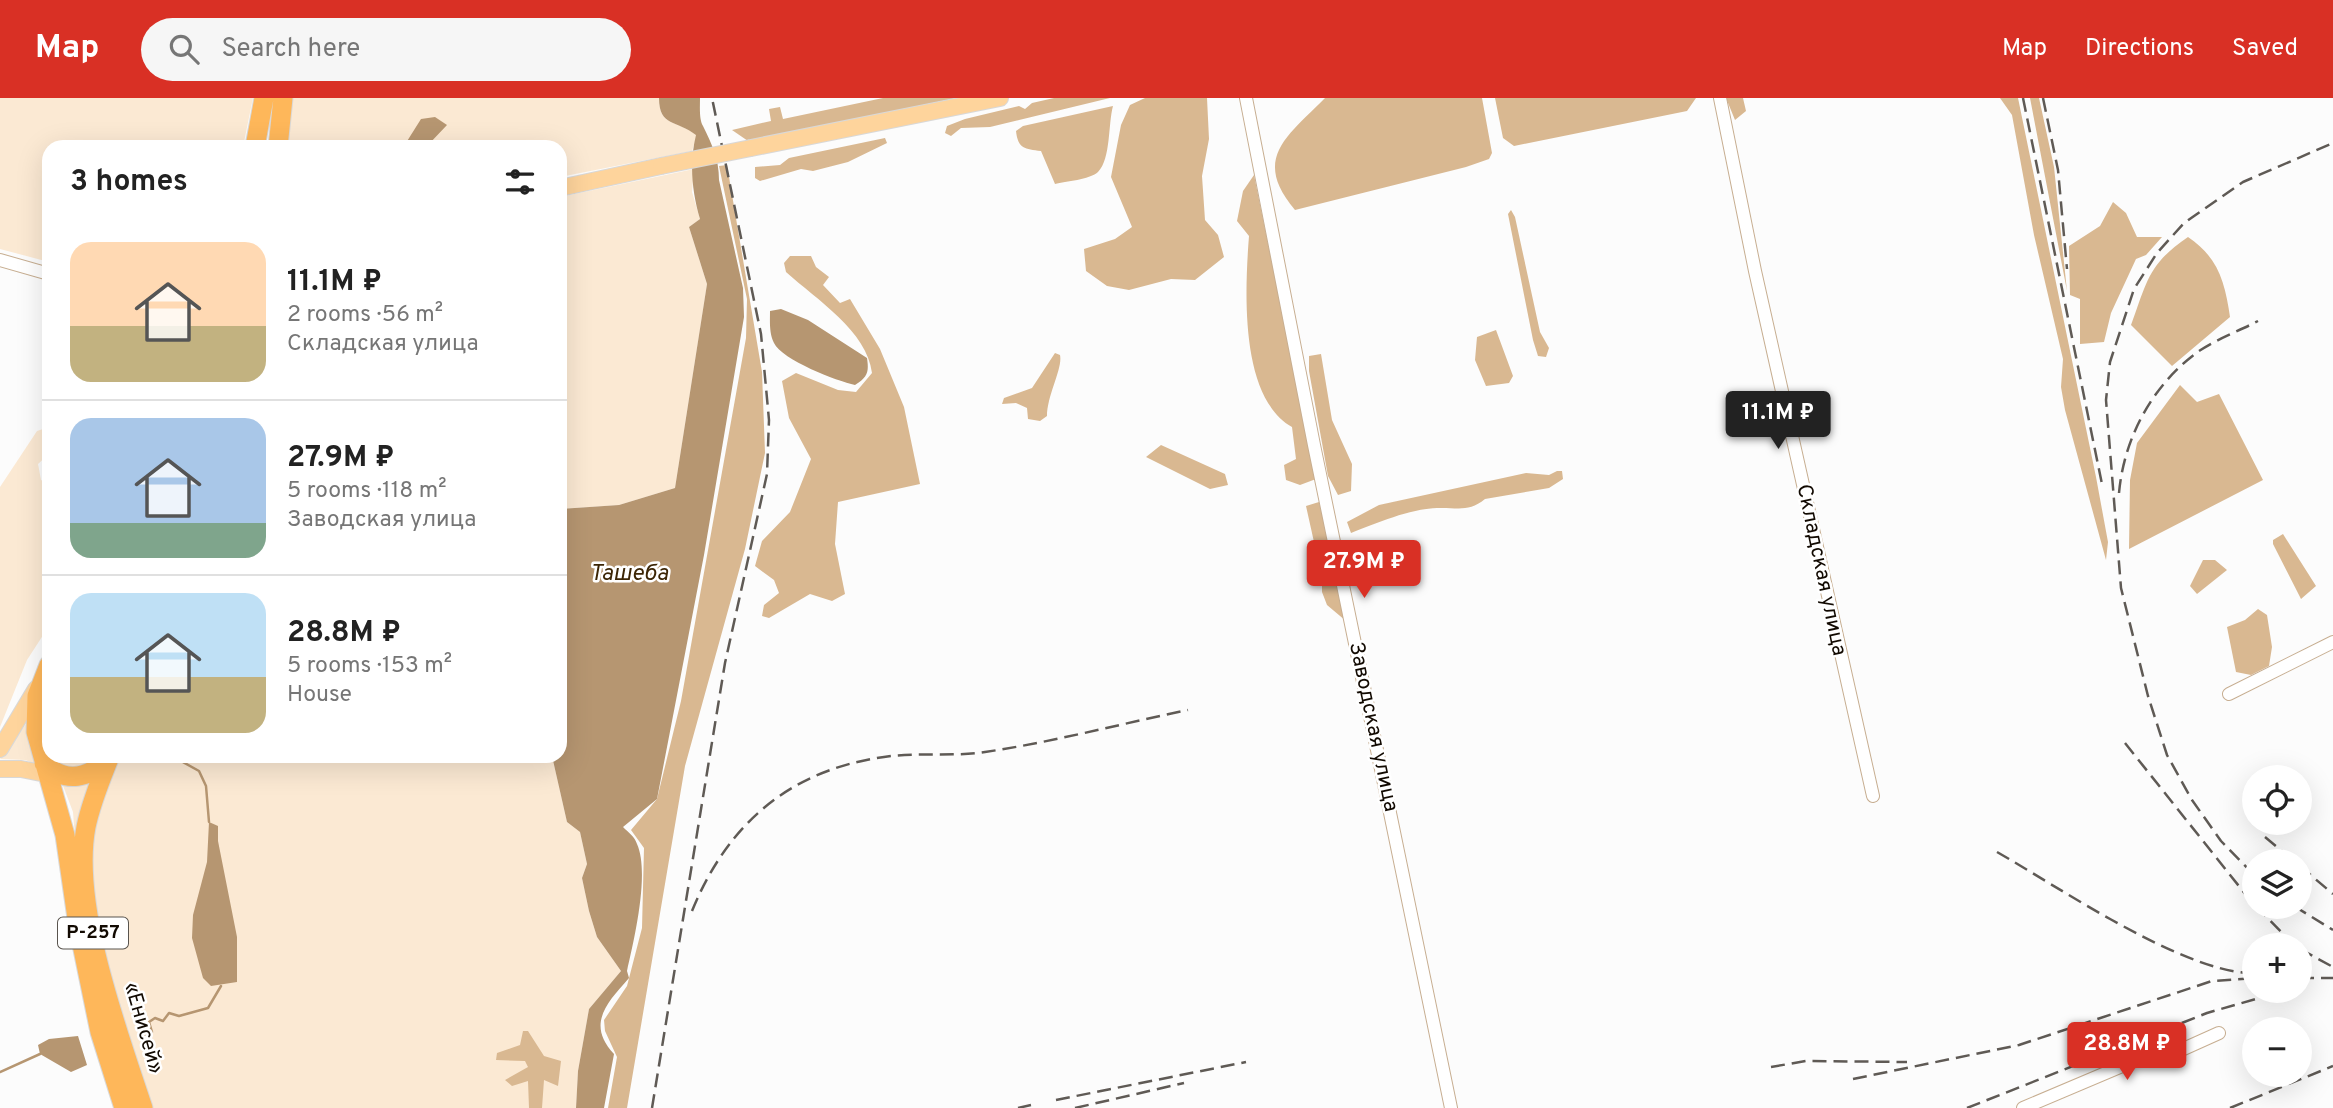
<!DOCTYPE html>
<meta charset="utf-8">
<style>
:root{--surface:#fff;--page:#f6f6f6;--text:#222;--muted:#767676;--line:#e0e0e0;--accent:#d93025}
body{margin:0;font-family:Overpass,sans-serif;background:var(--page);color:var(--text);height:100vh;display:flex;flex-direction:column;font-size:26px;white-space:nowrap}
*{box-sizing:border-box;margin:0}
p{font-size:23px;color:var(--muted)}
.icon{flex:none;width:38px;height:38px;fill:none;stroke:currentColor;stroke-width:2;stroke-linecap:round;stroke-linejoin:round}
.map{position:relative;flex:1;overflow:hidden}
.panel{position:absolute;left:42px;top:42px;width:525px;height:623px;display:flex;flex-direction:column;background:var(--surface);border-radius:21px;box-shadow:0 7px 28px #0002}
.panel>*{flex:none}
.fabs{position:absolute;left:2242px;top:667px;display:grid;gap:14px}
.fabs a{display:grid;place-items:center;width:70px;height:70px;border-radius:50%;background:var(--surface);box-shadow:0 7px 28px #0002;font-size:35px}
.price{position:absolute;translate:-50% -60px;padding:0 16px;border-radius:7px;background:var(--accent);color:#fff;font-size:23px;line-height:46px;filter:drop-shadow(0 2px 4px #0008)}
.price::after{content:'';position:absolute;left:50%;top:42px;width:21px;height:16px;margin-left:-10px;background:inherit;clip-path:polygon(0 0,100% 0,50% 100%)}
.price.active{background:#222;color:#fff}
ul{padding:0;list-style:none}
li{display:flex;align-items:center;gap:21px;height:175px;padding:0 28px}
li+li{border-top:2px solid var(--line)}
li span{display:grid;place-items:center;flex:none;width:196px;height:140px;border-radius:21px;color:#555}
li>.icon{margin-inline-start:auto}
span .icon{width:84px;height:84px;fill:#fffc;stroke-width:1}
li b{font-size:30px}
h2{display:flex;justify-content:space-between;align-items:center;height:84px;padding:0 28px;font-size:30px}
header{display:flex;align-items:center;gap:42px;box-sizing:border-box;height:98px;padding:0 35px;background:var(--accent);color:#fff}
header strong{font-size:33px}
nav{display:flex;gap:38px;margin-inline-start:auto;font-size:24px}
.search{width:490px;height:63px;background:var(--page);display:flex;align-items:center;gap:18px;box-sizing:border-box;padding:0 24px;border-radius:38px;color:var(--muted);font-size:26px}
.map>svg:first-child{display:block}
.green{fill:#fbe9d3}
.forest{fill:#d9b891}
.water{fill:#b69671}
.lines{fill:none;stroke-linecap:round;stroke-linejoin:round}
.stream{stroke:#b69671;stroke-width:2.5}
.minor-casing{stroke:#c7ae91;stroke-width:14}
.major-casing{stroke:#d9d8d7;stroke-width:18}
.highway-casing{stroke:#d9d8d7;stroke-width:21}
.minor{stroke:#fff;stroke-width:12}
.major{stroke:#fed49c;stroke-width:16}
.highway{stroke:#feb75a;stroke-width:19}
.rail{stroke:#5f5a55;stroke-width:2.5;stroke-dasharray:14 7;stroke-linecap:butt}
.major-bridge-casing{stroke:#d9d8d7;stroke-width:18;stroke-linecap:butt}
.major-bridge{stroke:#fed49c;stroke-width:16}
.labels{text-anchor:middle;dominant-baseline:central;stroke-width:5;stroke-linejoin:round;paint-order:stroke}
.shield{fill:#fff;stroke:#59544e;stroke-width:2}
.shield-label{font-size:19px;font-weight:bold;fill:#120a02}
.street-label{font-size:21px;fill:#120a02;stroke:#fff}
.water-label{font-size:23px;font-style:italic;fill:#3c2505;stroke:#fff}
</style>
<header>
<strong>Map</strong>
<div class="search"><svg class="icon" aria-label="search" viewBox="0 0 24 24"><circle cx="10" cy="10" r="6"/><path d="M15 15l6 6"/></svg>Search here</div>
<nav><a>Map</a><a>Directions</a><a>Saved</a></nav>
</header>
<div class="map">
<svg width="2333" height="1010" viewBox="0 0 2333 1010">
<rect width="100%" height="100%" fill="#fcfcfc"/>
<path class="green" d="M0,0H253L243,49H49V164L0,151Z
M291,0H659C659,29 677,22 697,37L692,53L560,79V49H287Z
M694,71L692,94L700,121L689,129L707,186L675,390L619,407L560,411V99Z
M46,330H49V356L38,366L41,382L49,386V528L27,562L0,629V389L37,333Z
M26,626L28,641L39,667L25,662L0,661Z
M50,658H101L91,668L63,671Z
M119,658H552L567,724L580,734L587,766L582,780L589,813L597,839L621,873L589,911L578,973L576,1010H152C128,938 82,807 91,733C95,707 108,682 119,658Z
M95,682L78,778L73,714L62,685Z"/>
<path class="forest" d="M883,0H957L748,43L732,32L771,23L769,11L780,9L783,21Z
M1054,0H1110L990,29L961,30L951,38L945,35L947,28L965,21L1019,8L1025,11L1032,5Z
M1145,0H1207L1209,41L1202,78L1205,122L1218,137L1224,159L1195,182L1171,181L1129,192L1107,188L1086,173L1084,151L1115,141L1132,129L1111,79L1121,27L1130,7Z
M1325,0H1482L1492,55L1489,61L1466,69L1295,112C1251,60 1288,38 1325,0Z
M1495,0H1696L1687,13L1514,48L1503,40Z
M1726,0H1743L1746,13L1735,22Z
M2000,0H2018L2096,379L2108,444L2106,462L2065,312L2061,289L2063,261L2034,137L2012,17Z
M2030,0H2039L2054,69L2067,193Z
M1113,8C1108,26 1111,61 1098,74C1089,82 1066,83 1055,86L1041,53C1025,51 1018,51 1016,33L1023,28Z
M885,40L887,45L848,64L813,73L801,71L760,83L755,80V69L780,67L789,60Z
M727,67L762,274L765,355L745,451L685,668L627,1010H608L617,959L605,933L604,922L627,888L642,830L644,750L631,732L657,701L681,603L746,240L747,201L719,68Z
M1254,77L1316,381L1300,387L1286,382L1284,367L1296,361L1292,329C1239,299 1245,191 1249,138L1237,123L1243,93Z
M2113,104L2126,115L2137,139H2162L2146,157L2136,161L2111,215L2104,244L2080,246V201L2070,197L2069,148L2100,128Z
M1511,112L1515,119L1540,234L1549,250L1546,259L1538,258L1533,242L1508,116Z
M2188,139C2218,159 2225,184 2230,219L2172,268L2131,227C2147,184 2148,166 2188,139Z
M790,158H811L816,169L829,179L823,187L840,205L850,201L880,251L904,309L920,386L838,404L835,446L845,496L832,503L810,496L769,520L762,518L764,507L779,495L774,482L755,468L762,443L790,414L811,361L789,320L782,283L796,275L838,292L856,294L872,275C867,233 817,202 786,174L784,165Z
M1496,232L1513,278L1509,285L1486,288L1475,262L1477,239Z
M1055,255L1060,257C1063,270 1047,297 1047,318L1040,323L1028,321L1027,310L1016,305L1002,306L1004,300L1032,290Z
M1321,256L1332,322L1352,366L1351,393L1338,397L1328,378L1309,273V258Z
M2180,287L2197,304L2219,296L2263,382L2129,451L2130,382L2137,345Z
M1161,347L1225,376L1228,387L1210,391L1146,359Z
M1557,373H1562L1563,381L1549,390L1485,401C1468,415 1456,409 1437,410C1409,411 1377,425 1351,435L1347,424L1379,407L1526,375L1549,377Z
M1319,404L1345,506L1346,523L1327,507L1322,494V480L1306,408Z
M2283,436L2316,488L2301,501L2273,446V442Z
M2203,462H2215L2227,472L2197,496L2190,488Z
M2258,511L2267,517L2272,549L2269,568L2251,577L2236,574L2227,529L2245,522Z
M523,933H528L544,958L561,963L558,988L544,982L542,1010H529L528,983L512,988L505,982L528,969L525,963L496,962L497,955L520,947Z"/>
<path class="water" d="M659,0H700C700,9 699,21 703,28C712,47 719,60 719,82L743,190L744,219L704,457L657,701L623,729C628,734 635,739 637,746C650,775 634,842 627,873L629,880C607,905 586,926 614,956L604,1010H576L578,973L589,911L621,873L597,839L589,813L582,780L587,766L580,734L567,724L552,658H560V411L619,407L675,390L707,186L689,129L700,121C692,94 689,65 696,37C677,22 659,29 659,0Z
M435,19L447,27L428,47L404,48L421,21Z
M781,211L808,222L867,260C869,274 868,279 855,287C837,283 782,262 774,245C769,235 770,223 770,213Z
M209,724L218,728V743L237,839V884L211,888L203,880L192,840L193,817L207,764Z
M78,938L87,967L71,974L40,956L38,947L49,941Z"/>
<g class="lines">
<path class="stream" d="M172,658L199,673L206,688L209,724
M141,941L152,934L149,924L155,920L163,923L169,915L179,918L208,910L221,888
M0,974L40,956"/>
<g class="minor-casing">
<path id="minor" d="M1246,0L1314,347L1451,1010
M1720,0L1755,173L1873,698
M0,162L49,176
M2229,596L2333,544
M2023,1010L2134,963L2170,957L2219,935"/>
</g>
<g class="major-casing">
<path id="major" d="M751,50L1000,0
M560,90L661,68
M0,651L36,591
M0,671H21L56,678"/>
</g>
<g class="highway-casing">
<path id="highway" d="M255,49L264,0
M278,49L283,0
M49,567L37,598L36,634L65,737L78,827L100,934L124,1010
M110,658C101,681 91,704 86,729C71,808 118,934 143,1010
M44,665C66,687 89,680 109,660"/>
</g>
<use href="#minor" class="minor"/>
<use href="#major" class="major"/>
<use href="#highway" class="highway"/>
<path class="rail" d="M2023,0L2103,391
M2043,0L2058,72L2067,171
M2119,395C2124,339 2153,286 2199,253C2217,241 2239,233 2258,223
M2125,645L2254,807
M2265,739L2294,763
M1997,754C2060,790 2177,870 2247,875
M2300,768L2333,796
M2254,777L2221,743L2192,702L2167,657L2148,598L2121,490L2106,302L2110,264L2134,191L2157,155L2184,125L2243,84L2333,45
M2256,808L2294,847
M2294,808L2333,832
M692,813C727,727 789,672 884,659C917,654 951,659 985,654C1053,644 1120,626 1188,612
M2300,851L2333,869
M2300,880H2333
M1771,969L1806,963L1907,964
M1853,981L2019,947L2212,883L2254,880
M1056,1002L1246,964
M652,1010L725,565L767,376L769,322L761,236L712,0
M1018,1010L1031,1007
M1075,1010L1184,985
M1967,1010L2207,915L2287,892
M2230,1010L2333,968"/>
<g class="major-bridge-casing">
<path id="major-bridge" d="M661,68L751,50"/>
</g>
<use href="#major-bridge" class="major-bridge"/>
</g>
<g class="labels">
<rect class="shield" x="58" y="819.5" width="70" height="31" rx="5"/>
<g class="shield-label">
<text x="93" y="835">Р-257</text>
</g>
<g class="street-label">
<text transform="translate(1821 472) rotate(78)">Складская улица</text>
<text transform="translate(1373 629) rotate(78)">Заводская улица</text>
<text transform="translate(143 930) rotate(74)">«Енисей»</text>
</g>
<g class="water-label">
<text x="629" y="476">Ташеба</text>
</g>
</g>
</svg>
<div class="fabs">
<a><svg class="icon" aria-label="locate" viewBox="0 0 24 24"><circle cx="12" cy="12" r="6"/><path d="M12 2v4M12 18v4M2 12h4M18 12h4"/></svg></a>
<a><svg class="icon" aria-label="layers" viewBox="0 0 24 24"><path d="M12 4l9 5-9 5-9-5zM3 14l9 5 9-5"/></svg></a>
<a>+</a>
<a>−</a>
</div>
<b class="price active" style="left:1778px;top:353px">11.1M ₽</b>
<b class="price" style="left:1364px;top:502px">27.9M ₽</b>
<b class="price" style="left:2127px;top:984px">28.8M ₽</b>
<section class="panel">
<h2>3 homes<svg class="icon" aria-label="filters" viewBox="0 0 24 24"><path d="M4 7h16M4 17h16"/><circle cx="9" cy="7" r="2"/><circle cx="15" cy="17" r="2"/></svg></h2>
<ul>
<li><span style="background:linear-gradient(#ffd9b3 60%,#c2b280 0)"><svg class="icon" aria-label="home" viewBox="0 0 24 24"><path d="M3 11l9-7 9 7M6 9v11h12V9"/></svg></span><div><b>11.1M ₽</b><p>2 rooms · 56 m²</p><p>Складская улица</p></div></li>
<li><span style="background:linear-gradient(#a9c7e8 75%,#7fa58c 0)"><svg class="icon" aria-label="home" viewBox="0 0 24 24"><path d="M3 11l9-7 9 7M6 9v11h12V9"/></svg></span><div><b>27.9M ₽</b><p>5 rooms · 118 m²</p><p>Заводская улица</p></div></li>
<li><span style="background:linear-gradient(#bfe0f5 60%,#c2b280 0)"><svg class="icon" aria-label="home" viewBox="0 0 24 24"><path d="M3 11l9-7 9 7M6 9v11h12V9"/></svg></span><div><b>28.8M ₽</b><p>5 rooms · 153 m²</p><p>House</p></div></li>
</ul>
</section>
</div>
